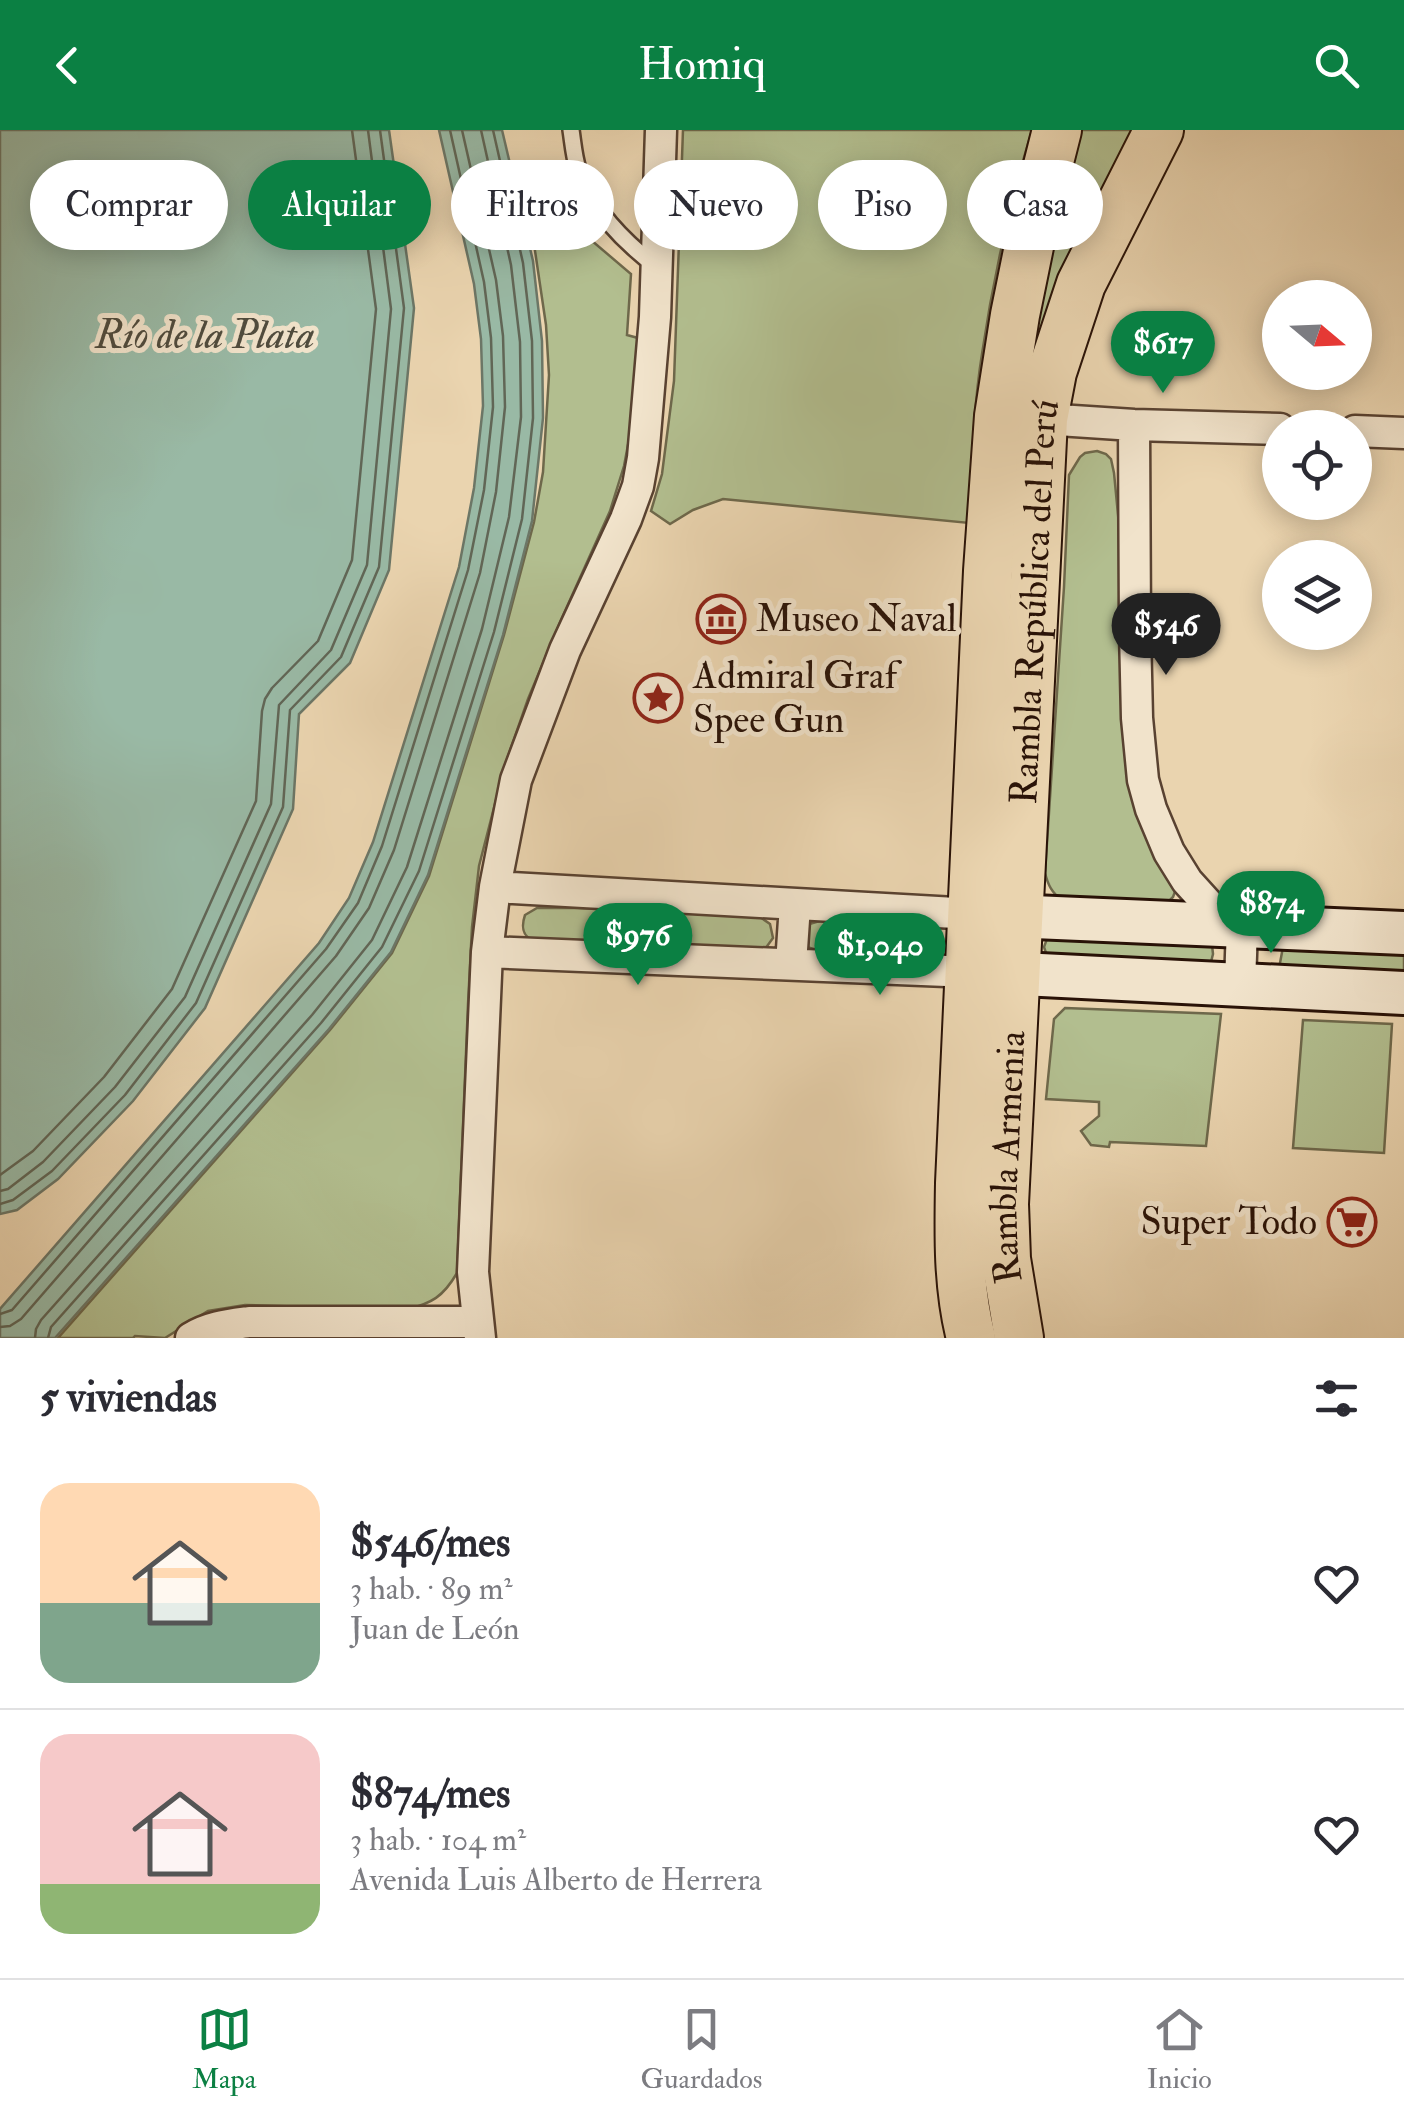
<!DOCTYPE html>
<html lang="es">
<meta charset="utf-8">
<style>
:root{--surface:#fff;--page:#f7f7f7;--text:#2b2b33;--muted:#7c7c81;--line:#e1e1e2;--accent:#0b8043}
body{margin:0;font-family:"IM FELL Double Pica",serif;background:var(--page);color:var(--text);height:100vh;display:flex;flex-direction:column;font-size:38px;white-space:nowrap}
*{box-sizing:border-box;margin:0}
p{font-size:32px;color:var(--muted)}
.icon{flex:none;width:55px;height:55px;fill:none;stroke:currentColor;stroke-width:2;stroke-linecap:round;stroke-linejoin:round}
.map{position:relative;height:1208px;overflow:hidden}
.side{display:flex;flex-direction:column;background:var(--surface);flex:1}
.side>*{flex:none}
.banner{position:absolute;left:30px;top:30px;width:1345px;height:90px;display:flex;gap:20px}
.needle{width:65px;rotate:109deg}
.buttons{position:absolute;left:1262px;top:150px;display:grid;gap:20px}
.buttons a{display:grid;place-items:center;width:110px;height:110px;border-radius:50%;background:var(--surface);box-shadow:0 5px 25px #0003;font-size:50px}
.price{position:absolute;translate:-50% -85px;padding:0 22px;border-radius:35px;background:var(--accent);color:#fff;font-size:32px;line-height:65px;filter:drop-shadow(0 2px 5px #0008)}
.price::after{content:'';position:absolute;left:50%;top:60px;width:30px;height:22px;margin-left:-15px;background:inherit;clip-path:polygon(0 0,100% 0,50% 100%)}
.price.selected{background:#222;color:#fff}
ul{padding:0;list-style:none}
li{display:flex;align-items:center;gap:30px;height:250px;padding:0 40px}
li+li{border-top:2px solid var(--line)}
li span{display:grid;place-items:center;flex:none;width:280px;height:200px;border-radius:30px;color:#555}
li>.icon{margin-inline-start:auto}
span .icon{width:120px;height:120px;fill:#fffc;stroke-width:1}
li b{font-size:42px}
h2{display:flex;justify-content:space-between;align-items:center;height:120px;padding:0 40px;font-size:42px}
.chip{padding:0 35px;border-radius:45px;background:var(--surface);box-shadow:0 5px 25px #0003;font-size:35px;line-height:90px}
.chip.selected{background:var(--accent);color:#fff}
header{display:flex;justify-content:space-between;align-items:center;height:130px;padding:0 40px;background:var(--accent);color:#fff;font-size:45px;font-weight:600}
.tabs{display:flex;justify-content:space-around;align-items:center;height:140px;border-top:2px solid var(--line);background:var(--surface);font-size:28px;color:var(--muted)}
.tabs a{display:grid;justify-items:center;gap:5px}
.tabs .selected{color:var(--accent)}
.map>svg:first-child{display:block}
.green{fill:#b2be8f;stroke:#6e684b;stroke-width:2.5}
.water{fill:#99b9a5;stroke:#6c7666;stroke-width:2.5}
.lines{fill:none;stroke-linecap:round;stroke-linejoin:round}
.shore{stroke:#616656;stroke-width:2.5}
.lane-casing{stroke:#594231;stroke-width:20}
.street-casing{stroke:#594231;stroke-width:35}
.secondary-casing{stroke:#291207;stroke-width:48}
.primary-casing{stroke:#291207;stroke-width:52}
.lane{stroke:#f1e3cb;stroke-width:15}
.street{stroke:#f1e3cb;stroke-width:30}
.secondary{stroke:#f1e3cb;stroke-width:42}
.primary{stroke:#ead4af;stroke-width:48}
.labels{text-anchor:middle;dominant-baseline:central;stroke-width:10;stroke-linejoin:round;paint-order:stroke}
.street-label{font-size:38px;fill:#291207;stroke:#f1e3cb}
.poi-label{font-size:38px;fill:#291207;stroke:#f1e3cb;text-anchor:start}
.water-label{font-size:40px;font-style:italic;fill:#504c3e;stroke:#f1e3cb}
</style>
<header><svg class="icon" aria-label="back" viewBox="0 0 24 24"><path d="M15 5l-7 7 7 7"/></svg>Homiq<svg class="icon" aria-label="search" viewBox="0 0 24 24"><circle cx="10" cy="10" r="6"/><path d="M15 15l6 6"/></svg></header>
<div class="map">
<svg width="1404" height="1208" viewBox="0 0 1404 1208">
<rect width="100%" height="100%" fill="#ead4af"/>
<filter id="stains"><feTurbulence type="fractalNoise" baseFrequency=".002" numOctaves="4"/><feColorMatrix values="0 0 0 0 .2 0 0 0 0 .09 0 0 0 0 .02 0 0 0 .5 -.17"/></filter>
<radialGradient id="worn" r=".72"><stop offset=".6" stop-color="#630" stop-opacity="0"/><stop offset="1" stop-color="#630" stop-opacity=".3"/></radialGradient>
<path class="green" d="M683,0H1032C1010,73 993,149 982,224C973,280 972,336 969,393L723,369L693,380L670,394L651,381L662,344L674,251Z
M1070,0H1144L1098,84L1011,293Z
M518,48L631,144L627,205L638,208L631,299L624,336L610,381L561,490L528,569L505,635L479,736L472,797L468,874L457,1143C443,1167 432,1173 406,1180L245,1175L208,1181L165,1208L135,1206L133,1208H58L330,900L392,823L429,746L504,505L534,392L543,342L549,245L546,195L534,114Z
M1097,321L1106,324L1111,329L1114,343L1119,395L1123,546L1176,759L1173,767L1166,774L1062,770C1052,763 1048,755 1045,743L1064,457L1069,345L1080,327L1085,323Z
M537,778H578L760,787L770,794L773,808L765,819L530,809C521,803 522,794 525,785Z
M823,790L931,797L937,798L940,804L936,811C909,811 880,807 854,812C836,815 824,824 807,817L806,795Z
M1048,806L1212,815L1213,824L1211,832L1047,826L1044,817Z
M1283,817H1404V848L1284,841L1280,833Z
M1065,878L1221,884L1206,1016L1110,1012L1109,1017L1091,1015L1081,1001L1099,986V972L1046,969L1054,889Z
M1303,890L1392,894L1384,1023L1293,1018Z"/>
<path class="water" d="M0,0H389L414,178L389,440L350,533L299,584L293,679L205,878L133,971L58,1049L17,1080L0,1084Z
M439,0H502L533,131L542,211L543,288L532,391L503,505L428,745L391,822L329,899L55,1208H0V1179L319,813L349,768L373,712L459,437L474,358L483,276L481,209L474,154Z"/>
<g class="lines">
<path class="shore" d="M0,1045L33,1021L104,947L172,859L256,671L262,581L265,569L272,558L318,511L352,430L376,179L352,0
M0,1061L8,1059L43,1032L115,957L185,867L271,674L279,575L331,520L367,435L391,179L368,0
M0,1074L13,1070L52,1041L125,965L196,873L283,677L290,580L341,527L379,437L404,178L380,0
M0,1184L12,1180L326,819L358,773L382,716L468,440L484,360L493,277L491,208L484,152L450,0
M0,1197L10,1196L21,1189L336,826L369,778L394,720L480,443L496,362L505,277L503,206L496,150L462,0
M35,1208L36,1199L41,1190L312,885L372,810L407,737L482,499L509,387L521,287L520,212L511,135L481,0
M48,1208L51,1197L321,893L382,817L419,741L494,502L522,389L533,288L532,211L523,133L493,0"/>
<g class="lane-casing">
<path id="lane" d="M571,0C573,13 574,27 578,39C590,78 625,113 657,137"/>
</g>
<g class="street-casing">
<path id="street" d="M1043,289L1134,295L1280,299
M1134,295L1135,501L1137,588L1143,650L1151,679L1169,722L1187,751L1216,783L1242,796L1240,854
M1355,301L1404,303
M495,757L973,784
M487,822L971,842
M791,834L795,775
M191,1208C209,1197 227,1195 249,1192H477
M480,1208L473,1142L487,822L495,757L516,650L565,520L626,389L638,356L643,328L655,187L661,0"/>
</g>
<g class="secondary-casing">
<path id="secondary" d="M985,785L1404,803
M982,842L1404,863"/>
</g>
<g class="primary-casing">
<g id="primary">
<path d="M971,1208C958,1157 959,1106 960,1053L988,441L999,286L1015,185L1035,87L1057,0"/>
<path id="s1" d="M1019,1208L1006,1129L1004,1074L1043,289L1052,242L1081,154L1159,0"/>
</g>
</g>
<use href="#lane" class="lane"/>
<use href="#street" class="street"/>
<use href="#secondary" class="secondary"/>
<use href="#primary" class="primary"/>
</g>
<defs>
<g id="museum-ring" transform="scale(2.5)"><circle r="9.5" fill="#f1e3cb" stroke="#8f2418" stroke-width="1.5"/><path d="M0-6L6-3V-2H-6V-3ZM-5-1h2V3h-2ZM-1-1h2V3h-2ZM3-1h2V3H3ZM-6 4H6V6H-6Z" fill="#8f2418"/></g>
<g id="sight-ring" transform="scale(2.5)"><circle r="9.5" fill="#f1e3cb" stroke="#8f2418" stroke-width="1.5"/><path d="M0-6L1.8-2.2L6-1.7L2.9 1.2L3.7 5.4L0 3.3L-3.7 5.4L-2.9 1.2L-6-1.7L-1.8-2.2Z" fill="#8f2418"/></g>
<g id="supermarket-ring" transform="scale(2.5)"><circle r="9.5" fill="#f1e3cb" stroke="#8f2418" stroke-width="1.5"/><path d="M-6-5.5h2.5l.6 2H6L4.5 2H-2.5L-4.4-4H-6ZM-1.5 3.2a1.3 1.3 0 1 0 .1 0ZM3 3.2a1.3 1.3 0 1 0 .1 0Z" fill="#8f2418"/></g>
</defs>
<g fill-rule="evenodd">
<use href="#museum-ring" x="721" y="489"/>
<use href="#sight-ring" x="658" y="568"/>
<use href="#supermarket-ring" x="1352" y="1092"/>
</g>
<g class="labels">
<g class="street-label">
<text stroke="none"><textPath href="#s1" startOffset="738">Rambla República del Perú</textPath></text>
<text stroke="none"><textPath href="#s1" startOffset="182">Rambla Armenia</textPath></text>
</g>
<g class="poi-label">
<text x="756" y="489">Museo Naval</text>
<text x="693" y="546">Admiral Graf<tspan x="693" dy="44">Spee Gun</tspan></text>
<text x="1317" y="1092" text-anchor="end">Super Todo</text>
</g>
<g class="water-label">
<text x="205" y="205">Río de la Plata</text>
</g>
</g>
<rect width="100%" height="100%" filter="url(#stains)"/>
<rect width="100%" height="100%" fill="url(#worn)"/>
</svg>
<div class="buttons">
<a><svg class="needle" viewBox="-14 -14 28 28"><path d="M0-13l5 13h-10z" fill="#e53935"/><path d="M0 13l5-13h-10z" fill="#7c7c81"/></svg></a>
<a><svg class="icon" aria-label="locate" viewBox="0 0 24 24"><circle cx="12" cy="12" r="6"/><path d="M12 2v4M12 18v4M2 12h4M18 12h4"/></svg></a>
<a><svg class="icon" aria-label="layers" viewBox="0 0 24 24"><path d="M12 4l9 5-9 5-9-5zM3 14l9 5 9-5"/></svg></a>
</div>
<b class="price" style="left:1163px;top:266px">$617</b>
<b class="price selected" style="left:1166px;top:548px">$546</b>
<b class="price" style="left:1271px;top:826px">$874</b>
<b class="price" style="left:638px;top:858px">$976</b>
<b class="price" style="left:880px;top:868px">$1,040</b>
<div class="banner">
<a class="chip">Comprar</a>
<a class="chip selected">Alquilar</a>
<a class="chip">Filtros</a>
<a class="chip">Nuevo</a>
<a class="chip">Piso</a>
<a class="chip">Casa</a>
</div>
</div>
<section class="side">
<h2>5 viviendas<svg class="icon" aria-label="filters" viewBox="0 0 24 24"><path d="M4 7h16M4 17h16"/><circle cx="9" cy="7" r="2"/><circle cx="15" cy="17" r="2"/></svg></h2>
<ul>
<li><span style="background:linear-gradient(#ffd9b3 60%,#7fa58c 0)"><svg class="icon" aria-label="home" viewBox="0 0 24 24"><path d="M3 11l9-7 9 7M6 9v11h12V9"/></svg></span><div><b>$546/mes</b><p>3 hab. · 89 m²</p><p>Juan de León</p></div><svg class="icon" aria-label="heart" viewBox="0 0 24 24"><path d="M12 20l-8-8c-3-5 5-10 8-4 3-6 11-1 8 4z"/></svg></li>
<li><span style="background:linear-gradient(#f6c9c9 75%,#8fb573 0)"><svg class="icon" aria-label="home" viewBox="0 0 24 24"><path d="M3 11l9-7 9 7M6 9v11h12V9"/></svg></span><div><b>$874/mes</b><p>3 hab. · 104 m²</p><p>Avenida Luis Alberto de Herrera</p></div><svg class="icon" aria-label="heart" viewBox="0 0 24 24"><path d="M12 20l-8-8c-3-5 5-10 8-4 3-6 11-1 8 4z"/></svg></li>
</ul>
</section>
<nav class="tabs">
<a class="selected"><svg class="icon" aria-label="map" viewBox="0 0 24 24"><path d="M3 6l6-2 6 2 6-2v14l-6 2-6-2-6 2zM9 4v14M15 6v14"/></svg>Mapa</a>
<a><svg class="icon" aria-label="saved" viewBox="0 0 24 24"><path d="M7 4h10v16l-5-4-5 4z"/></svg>Guardados</a>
<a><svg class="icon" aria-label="home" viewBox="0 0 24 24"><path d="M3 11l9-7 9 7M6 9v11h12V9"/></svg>Inicio</a>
</nav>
